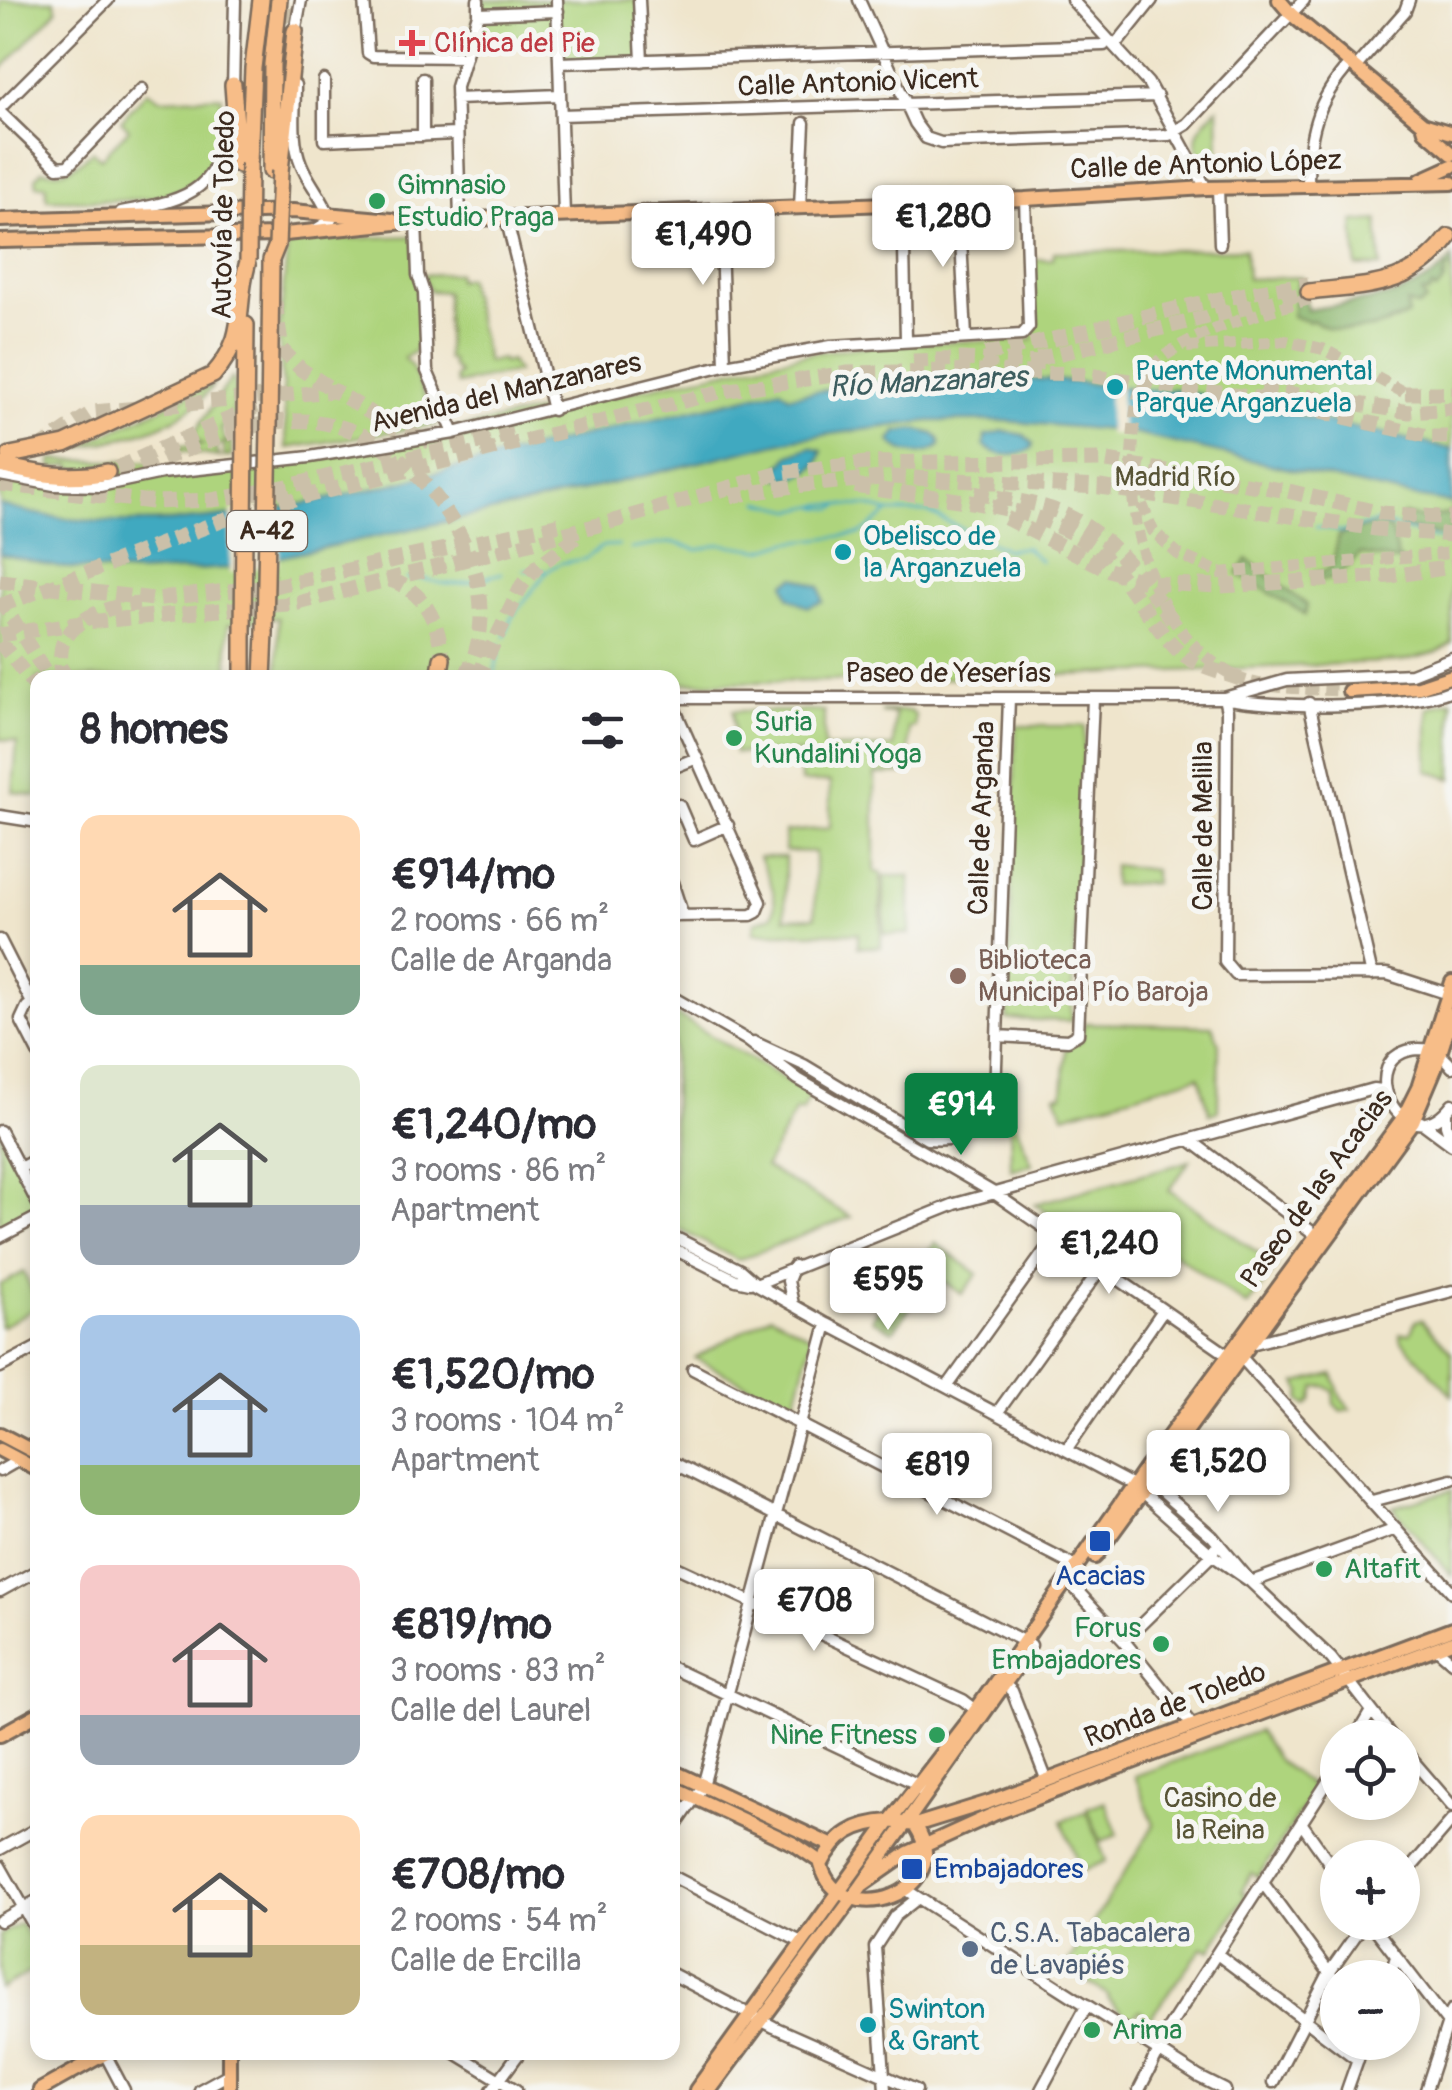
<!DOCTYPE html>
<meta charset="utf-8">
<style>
:root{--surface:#fff;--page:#f7f7f7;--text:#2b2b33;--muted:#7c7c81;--accent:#0b8043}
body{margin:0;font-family:Pangolin,sans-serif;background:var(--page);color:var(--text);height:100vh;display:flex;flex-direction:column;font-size:38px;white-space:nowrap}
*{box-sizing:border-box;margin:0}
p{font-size:32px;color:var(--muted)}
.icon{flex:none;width:55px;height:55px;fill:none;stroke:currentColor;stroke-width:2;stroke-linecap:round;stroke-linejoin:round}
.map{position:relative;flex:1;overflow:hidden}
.drawer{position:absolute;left:30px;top:670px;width:650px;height:1390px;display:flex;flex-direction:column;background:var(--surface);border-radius:20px;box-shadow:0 5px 15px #0003}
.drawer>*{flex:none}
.buttons{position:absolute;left:1320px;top:1720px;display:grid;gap:20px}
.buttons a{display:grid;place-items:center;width:100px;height:100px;border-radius:50%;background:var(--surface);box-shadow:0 5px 15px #0003;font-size:50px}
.price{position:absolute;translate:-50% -85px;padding:0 22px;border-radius:10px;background:#fff;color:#222;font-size:32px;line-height:65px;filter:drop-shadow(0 2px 5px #0008)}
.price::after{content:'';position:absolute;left:50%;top:60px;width:30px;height:22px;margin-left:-15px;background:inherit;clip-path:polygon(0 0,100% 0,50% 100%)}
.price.active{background:var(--accent);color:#fff}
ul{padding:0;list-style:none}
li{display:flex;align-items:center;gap:30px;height:250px;padding:0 50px}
li span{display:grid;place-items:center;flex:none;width:280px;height:200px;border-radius:20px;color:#555}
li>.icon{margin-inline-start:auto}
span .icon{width:120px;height:120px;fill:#fffc;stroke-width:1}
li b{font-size:42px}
h2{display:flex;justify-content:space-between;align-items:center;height:120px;padding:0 50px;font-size:42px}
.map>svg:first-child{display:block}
.green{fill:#aed47d;stroke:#747f4e;stroke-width:2.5}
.forest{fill:#8ab66c;stroke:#627045;stroke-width:2.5}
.water{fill:#40a9c0;stroke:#3e6a6f;stroke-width:2.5}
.pier{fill:#efe5cc}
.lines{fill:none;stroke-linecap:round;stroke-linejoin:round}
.stream{stroke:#40a9c0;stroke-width:2.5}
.major-tunnel{stroke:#cbc0a9;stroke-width:12;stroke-dasharray:12 6;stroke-linecap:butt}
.highway-tunnel{stroke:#cbc0a9;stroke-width:15;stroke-dasharray:15 8;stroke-linecap:butt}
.minor-casing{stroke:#7a6b5b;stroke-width:15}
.major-casing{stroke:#7a6b5b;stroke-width:18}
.highway-casing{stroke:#7a6b5b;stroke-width:20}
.minor{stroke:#fff;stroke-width:10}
.major{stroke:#f7bd88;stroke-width:12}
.highway{stroke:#f7bd88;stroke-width:15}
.highway-bridge-casing{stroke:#7a6b5b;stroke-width:20;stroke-linecap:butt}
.highway-bridge{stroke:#f7bd88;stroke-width:15}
.health-dot{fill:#e0444e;stroke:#f6f6f2;stroke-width:4}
.leisure-dot{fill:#2e9e5b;stroke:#f6f6f2;stroke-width:4}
.culture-dot{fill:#0f9aa8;stroke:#f6f6f2;stroke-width:4}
.education-dot{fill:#8d6e63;stroke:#f6f6f2;stroke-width:4}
.transit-dot{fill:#1a4fb4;stroke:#f6f6f2;stroke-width:4}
.service-dot{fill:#5c6f8a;stroke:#f6f6f2;stroke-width:4}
.labels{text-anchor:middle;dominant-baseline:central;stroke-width:10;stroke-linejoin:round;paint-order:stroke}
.shield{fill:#f6f6f2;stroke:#73675e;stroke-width:2.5}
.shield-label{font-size:25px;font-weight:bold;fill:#3b2a1e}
.health-label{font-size:28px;fill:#be3a42;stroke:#f6f6f2;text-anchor:start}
.street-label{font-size:28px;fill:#3b2a1e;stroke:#f6f6f2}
.leisure-label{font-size:28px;fill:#27864d;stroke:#f6f6f2;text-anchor:start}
.culture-label{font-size:28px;fill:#0d838f;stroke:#f6f6f2;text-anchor:start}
.park-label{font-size:28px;fill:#585436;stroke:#f6f6f2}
.education-label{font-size:28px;fill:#785e54;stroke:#f6f6f2;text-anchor:start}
.transit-label{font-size:28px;fill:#164399;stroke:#f6f6f2}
.service-label{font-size:28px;fill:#4e5e75;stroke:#f6f6f2;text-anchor:start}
.water-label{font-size:30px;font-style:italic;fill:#3d5d5f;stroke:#f6f6f2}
</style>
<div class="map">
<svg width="1452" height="2090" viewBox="0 0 1452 2090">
<rect width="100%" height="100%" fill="#f6f6f2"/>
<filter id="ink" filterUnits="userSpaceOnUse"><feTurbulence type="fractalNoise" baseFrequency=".01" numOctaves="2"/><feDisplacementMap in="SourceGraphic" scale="20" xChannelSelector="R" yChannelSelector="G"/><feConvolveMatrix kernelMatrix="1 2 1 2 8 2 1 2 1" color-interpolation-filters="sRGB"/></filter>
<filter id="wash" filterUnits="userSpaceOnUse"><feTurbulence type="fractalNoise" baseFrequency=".0048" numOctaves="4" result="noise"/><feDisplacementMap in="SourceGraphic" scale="40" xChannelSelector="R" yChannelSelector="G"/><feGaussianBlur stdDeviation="2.25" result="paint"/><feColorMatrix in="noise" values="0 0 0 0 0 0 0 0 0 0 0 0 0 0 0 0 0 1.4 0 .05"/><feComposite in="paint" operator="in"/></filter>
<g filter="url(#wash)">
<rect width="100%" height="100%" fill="#efe5cc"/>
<path class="green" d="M0,0H54L57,10L0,71Z
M478,0H639L642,61L559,63L553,38H471Z
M147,91L160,99L222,96C221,114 221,133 216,151C198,214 99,199 47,199L46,185H37L36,178L42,170C62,176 80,165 92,151L101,158L129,129L121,121Z
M1218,108L1219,153L1202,159C1188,136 1201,125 1218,108Z
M1378,220L1381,266L1357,267L1354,222Z
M414,236L422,341L413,353L404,358L412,367L437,425L287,448L279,335L288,241Z
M1245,249L1247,279L1302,277L1306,310C1357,301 1418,301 1452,258V643L1435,653L1402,661C1159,673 916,681 673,683L672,678H278V618L228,624V677L38,678L37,796L13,792L17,742L0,739V478L41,487L315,459L810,353L891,343L1032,340L1031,260L1053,259L1054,252Z
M457,273V280L467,278L487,362L501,359L503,363L510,361L517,372L457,384L455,378L459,374L452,366V360L447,359L446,292L430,291L422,275Z
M232,377L235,383L233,423L221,428L226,442L231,441V457H224V443L214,448L220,457L175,450L178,446L203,445L192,436Z
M214,383C188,427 122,439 74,449Z
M52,460L151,462L152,469L110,478L82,469H71V465L52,468Z
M1452,700V779L1428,771V708Z
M733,711H824V748L893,747L895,714L882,713V711H910L915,715V727L909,728V773L875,774V872L881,873V947H858V933H754L755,922L772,916C780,895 767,876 759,857H785V918L815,917V852L785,851V832L830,828V782H801L800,753H735Z
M1016,726H1085L1071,1021L1007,1019Z
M1113,865L1154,870V883L1113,885Z
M884,876H910V934H884Z
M673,1013L811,1095L801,1112L796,1110L765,1167L851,1217L738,1260L673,1226Z
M1084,1023L1212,1026L1219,1043L1218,1111L1210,1114L1199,1076L1064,1115L1056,1095H1063L1066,1046L1081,1041Z
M1007,1103L1032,1164L1011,1170L1010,1126L1000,1116Z
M0,1131L38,1204L37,1217L0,1237Z
M1190,1161L1169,1190L1277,1266L1247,1306L1143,1231L1119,1263L1035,1204Z
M935,1243L978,1274L962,1294L920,1265Z
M24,1272L37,1303L35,1308L1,1327L0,1285Z
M904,1272L925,1287L893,1331L872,1319Z
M771,1315L812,1337L794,1408L695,1358Z
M1421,1319L1452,1353V1395L1400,1339V1334L1411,1333L1415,1321Z
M1333,1374L1341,1398L1350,1409L1341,1411L1334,1404L1333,1390L1325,1386L1316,1387L1312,1401L1306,1406L1300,1400L1302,1392L1297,1383Z
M1452,1490V1576L1393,1507Z
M1258,1731L1276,1759L1315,1789L1258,1877L1251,1873L1242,1891L1246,1895L1210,1951L1203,1947L1148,2021L1140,2010L1130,2020L1107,1998L1108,1995L1065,1968L1154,1825L1135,1776Z
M1105,1801L1118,1835L1101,1841L1087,1808Z
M1087,1811L1106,1861L1082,1871L1062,1821Z
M21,1923L37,1953V1968L0,1989V1935Z"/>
<path class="forest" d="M1452,258V268L1445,270L1446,276L1442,277L1445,281L1436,291L1432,287L1429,293H1422L1426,301L1418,307L1407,303L1408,315C1379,329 1339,339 1312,320L1309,322L1292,316L1297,282L1302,281L1307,310C1357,301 1418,301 1452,258Z
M1452,513V540C1436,532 1418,533 1401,526L1403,514L1423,519Z
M1377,524L1391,529L1397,556L1403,562L1360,554L1336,578L1313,581L1315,572H1324L1332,566L1339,535Z
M1247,559L1307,605L1305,614L1238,574Z"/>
<path class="water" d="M901,378L1055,380L1160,391L1176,389L1452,449V503L1409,496L1122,431L1004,421H929L794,439L528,504L230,568L137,573L57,567L0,554V505C160,553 365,491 522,451C608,429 695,410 781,389L789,396Z
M914,429L934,434L940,440V446C925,457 902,456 890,441L897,432Z
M1003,431L1024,435L1033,443L1032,448C1018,459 997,456 984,446L985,436Z
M811,447L822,451C820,470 797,481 779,478L777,470L790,455Z
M796,577L820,587L823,602L808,607L789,597L785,583Z"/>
<path class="pier" d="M1109,381H1120L1122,436L1108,434Z
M280,501L279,564L230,573L231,510Z"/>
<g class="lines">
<path class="stream" d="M760,502L794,510L823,504L867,506L889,512H927L1007,550L1025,547L1041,561
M818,507L834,509L839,506
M1316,527L1342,532L1378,522L1452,543
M631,549L672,542L698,550L721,544L762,550L789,542L860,534L888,513
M523,570L547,571L561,563L585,559L603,546L619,545
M407,579C421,575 433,583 447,584C467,585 483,578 502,573
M505,637L512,617L546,573
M495,672L500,644"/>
</g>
</g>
<g filter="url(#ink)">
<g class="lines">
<path class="major-tunnel" d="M1310,299C1268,311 1180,334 1152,368C1136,387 1135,417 1133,440C1126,529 1152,632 1236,677C1258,689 1322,689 1349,691
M1187,347L1286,341L1323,349L1405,393
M1135,488L1153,531L1178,554L1220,573L1452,553"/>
<path class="highway-tunnel" d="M289,45L293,0
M275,302L282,350L302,370L335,391
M985,354C1093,333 1199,297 1308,284
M1037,359L1301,294
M913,361L962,359L1045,363
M1261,389L1409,412L1452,409
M1405,393H1452
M38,449L93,412L335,391L395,428L430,442
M117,468L256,407
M97,483C149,469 196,442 247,428C345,400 419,456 462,539C485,582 489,636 464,678
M0,484L152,502L212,500L270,490L518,433
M855,486C930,499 1028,499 1090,545C1131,575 1154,636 1190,660C1204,669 1224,673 1240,679
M975,493C995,497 1016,500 1037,505C1103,521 1138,573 1176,625
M731,496L794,486L892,477L1100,487L1376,529L1452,535
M1006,518L1109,570L1148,583L1221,586L1390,576L1452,567
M390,580C425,590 440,625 442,659
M0,581L154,599L274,586L565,523
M0,599L49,678
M0,606L247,511L723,391L848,373L945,371L1080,374L1264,399L1432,437H1452
M0,635L87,622L298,603L614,521L783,472L866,463L1101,460L1288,491L1381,513L1452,518
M0,642L38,690
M67,678L60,667C61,660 60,649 63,643C76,616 112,605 139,604
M477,678L522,585L537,567L580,534"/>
<g class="minor-casing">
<path id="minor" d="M364,0L368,53L373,56L465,57
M557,0L564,215
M639,0L642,61
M859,0L915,123L926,138L941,143L1169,135L1187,124L1304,0
M1072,0L1148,83L1206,188
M478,14L558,11
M295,33L301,0
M1115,46L1152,0
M559,63L1104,45L1107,38
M1355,68L1405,11L1409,0
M324,80V140L455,134
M295,85C295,111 291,140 301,164C309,184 324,199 331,220L315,230
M233,89L235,0
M456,99L560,95
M0,108L108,0
M0,112L51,161L58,167L68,166L142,89
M561,115L1157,96
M423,136V79
M1308,185C1308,137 1316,100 1350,64
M1218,188L1220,244
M959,201L966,337
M903,203L906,339
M800,207L804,123
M720,210L725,365
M121,212C196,198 218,191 230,111
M506,217L553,410
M460,219L456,87L478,14V0
M416,221L418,275L424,293L427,371L454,433
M0,475L54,485L100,486L162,473L310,457L454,433L725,365L831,346L1022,335L1029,327L1025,199
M672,698H1224C1272,709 1407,709 1452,690
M1224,698L1227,711L1225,962L1236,975L1387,974L1452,995
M1224,698L1287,680L1411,674L1452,658
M672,703L761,902L757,912L751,915L672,916
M1309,703L1372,975
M672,768L697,758
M672,807L679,805L694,840L728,825
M0,816L38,822
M672,882L683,916
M0,940L32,1003
M672,997L747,1040L798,1079L994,1193L1228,1355L1241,1357L1452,1592
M37,1000L27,1007L21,1020L38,1053
M997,1036L1068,1040L1078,1034L1093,699
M754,1042L804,1065L927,1139C965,1142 986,1133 995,1094L1009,698
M1452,1067C1444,1056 1433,1049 1419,1049C1348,1053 1403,1168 1452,1104
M1446,1111V1125L1452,1143
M1421,1122L1452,1145
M0,1131L38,1204
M1190,1140L1320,1238
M20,1168L38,1158
M672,1236L740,1270L756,1284L827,1324L1134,1486L1212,1555L1251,1582
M0,1237L38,1217
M672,1248L736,1280L750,1283
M756,1284L955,1204L1373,1089L1384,1090
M793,1304L788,1281L794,1266
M1251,1344L1452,1291
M0,1367L38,1347
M693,1369L1078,1568
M947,1387L1056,1235
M997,1413L1101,1268
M1066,1450L1163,1310
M672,1462L1031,1645
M0,1471L19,1460
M1145,1483L1150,1482L1213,1537L1251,1582L1331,1658L1393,1738
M1372,1501L1452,1480
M672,1565L963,1700L976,1710
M1068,1581L1124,1641L1192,1725
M1251,1582L1396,1529
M0,1591L38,1570
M1124,1641L1212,1555L1214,1549
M1436,1648L1452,1662
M672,1668L919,1785V1790
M1005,1685L1012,1691L1047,1781
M1355,1738L1371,1711
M1402,1748L1452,1806
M1302,1824L1338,1875
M672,1831L703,1786L827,1324
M0,1849L38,1828
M0,1866L38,1933
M672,1876L801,1942
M1402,1878L1452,1820
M1263,1883L1338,1985
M906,1890L1199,2077L1225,2090
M0,1921L38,1900
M1370,1922L1448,2023
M1217,1954L1358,2060
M672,1974L774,2027L916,2090
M1389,1978L1396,1957
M1155,2049L1338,1766
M104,2052L124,2090
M454,2052L516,2090
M1273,2082L1329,1973L1365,1922
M200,2090L229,2074
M492,2090L520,2052
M885,2090L875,1947L895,1916L918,1898
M1041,2090L1087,2005
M1139,2090L1159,2051
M1347,2090L1364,2042
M1426,2090L1452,2010"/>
</g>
<g class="major-casing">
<path id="major" d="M1279,0L1291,14L1423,124L1425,131L1452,154
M1423,124L1452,133
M1421,180L1452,166
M0,220L293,211L392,220
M0,241L275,235L416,221L1025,199L1206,188L1452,183
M1349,691L1419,687L1452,676
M0,1434L38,1454
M0,1450L38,1470
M1095,1557L1413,1121L1435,1069L1452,1015
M0,1735L38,1714
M672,1771L831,1845
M672,1787L794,1844L822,1863
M890,1821L915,1825C960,1891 840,1935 821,1865C837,1834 856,1823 890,1821Z
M915,1825L989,1802L1452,1629
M862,1885L1020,1662
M40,2090L108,2052
M229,2090V2052
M696,2090L890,1821L976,1710L1147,1466L1403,1118L1418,1088L1452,982
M710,2090L862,1885L908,1853L994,1814L1452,1642"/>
</g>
<g class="highway-casing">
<path id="highway" d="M233,85L239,165
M249,163L253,68L261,0
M271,171L272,64L279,0
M280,171L295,31
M1309,292C1368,285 1411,288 1449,237
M269,428L271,260
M245,431L246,325
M10,455L65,444L213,375C249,333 234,314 247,265
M0,465C36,474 70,480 107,472
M243,634V678
M263,678L265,633
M439,678L442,659"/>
</g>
<use href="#minor" class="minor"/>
<use href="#major" class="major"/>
<use href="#highway" class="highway"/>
<g class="highway-bridge-casing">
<path id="highway-bridge" d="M271,260L277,245L280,171
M248,261L249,163
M265,633L269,428
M243,634L245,431"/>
</g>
<use href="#highway-bridge" class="highway-bridge"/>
</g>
</g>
<path class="health-dot" d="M407 28h10v10h10v10h-10v10h-10v-10h-10v-10h10z"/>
<g class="leisure-dot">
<circle cx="377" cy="201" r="10"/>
<circle cx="734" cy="738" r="10"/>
<circle cx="1324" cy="1569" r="10"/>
<circle cx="1161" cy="1644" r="10"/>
<circle cx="937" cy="1735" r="10"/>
<circle cx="1092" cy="2030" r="10"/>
</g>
<g class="culture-dot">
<circle cx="1115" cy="387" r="10"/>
<circle cx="843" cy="552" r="10"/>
<circle cx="868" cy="2025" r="10"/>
</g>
<circle class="education-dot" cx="958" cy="976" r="10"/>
<g class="transit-dot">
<rect x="1088" y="1529" width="24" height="24" rx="5"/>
<rect x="900" y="1857" width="24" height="24" rx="5"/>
</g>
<circle class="service-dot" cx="970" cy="1949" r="10"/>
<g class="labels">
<rect class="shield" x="227" y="511" width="80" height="40" rx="8"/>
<g class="shield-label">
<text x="267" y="531">A-42</text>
</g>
<g class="health-label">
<text x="434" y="43">Clínica del Pie</text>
</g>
<g class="street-label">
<text transform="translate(858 83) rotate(-2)">Calle Antonio Vicent</text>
<text transform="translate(1206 165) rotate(-2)">Calle de Antonio López</text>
<text transform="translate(224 215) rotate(-89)">Autovía de Toledo</text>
<text transform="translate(506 393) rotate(-13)">Avenida del Manzanares</text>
<text x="948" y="673">Paseo de Yeserías</text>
<text transform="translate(982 818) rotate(-88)">Calle de Arganda</text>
<text transform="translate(1203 826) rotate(-90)">Calle de Melilla</text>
<text transform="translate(1317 1189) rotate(-54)">Paseo de las Acacias</text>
<text transform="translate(1175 1705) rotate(-21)">Ronda de Toledo</text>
</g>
<g class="leisure-label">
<text x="397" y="185">Gimnasio<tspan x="397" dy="32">Estudio Praga</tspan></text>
<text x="754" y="722">Suria<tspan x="754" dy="32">Kundalini Yoga</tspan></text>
<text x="1344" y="1569">Altafit</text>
<text x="1141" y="1628" text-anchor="end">Forus<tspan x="1141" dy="32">Embajadores</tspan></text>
<text x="917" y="1735" text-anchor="end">Nine Fitness</text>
<text x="1112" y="2030">Arima</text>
</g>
<g class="culture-label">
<text x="1135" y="371">Puente Monumental<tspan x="1135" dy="32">Parque Arganzuela</tspan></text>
<text x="863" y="536">Obelisco de<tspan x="863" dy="32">la Arganzuela</tspan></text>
<text x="888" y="2009">Swinton<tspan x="888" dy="32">&amp; Grant</tspan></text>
</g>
<g class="park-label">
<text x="1175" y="477">Madrid Río</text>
<text x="1220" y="1798">Casino de<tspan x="1220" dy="32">la Reina</tspan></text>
</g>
<g class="education-label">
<text x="978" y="960">Biblioteca<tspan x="978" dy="32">Municipal Pío Baroja</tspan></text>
</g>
<g class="transit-label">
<text x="1100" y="1576">Acacias</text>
<text x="934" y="1869" text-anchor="start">Embajadores</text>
</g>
<g class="service-label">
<text x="990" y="1933">C.S.A. Tabacalera<tspan x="990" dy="32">de Lavapiés</tspan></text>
</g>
<g class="water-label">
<text transform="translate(928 382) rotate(-3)">Río Manzanares</text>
</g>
</g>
</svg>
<div class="buttons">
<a><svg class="icon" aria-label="locate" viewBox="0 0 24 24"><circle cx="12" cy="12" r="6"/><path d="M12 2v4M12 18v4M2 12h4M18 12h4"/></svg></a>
<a>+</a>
<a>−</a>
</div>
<b class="price" style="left:943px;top:270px">€1,280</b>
<b class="price" style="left:703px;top:288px">€1,490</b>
<b class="price active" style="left:961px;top:1158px">€914</b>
<b class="price" style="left:1109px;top:1297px">€1,240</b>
<b class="price" style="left:888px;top:1333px">€595</b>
<b class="price" style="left:1218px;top:1515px">€1,520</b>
<b class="price" style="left:937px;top:1518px">€819</b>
<b class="price" style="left:814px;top:1654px">€708</b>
<section class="drawer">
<h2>8 homes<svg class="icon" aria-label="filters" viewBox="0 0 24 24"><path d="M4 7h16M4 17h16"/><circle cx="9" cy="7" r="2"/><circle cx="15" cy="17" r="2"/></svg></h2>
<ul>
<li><span style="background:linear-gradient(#ffd9b3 75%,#7fa58c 0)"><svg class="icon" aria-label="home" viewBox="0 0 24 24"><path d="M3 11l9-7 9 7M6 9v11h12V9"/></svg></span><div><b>€914/mo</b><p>2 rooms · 66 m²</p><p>Calle de Arganda</p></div></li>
<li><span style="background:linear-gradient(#dfe7d0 70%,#9aa5b1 0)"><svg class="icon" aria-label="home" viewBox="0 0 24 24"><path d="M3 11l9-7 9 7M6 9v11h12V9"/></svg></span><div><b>€1,240/mo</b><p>3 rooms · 86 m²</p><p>Apartment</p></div></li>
<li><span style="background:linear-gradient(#a9c7e8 75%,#8fb573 0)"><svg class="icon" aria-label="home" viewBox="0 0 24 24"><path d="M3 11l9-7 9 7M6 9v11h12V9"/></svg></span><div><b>€1,520/mo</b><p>3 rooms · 104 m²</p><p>Apartment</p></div></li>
<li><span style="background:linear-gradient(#f6c9c9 75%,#9aa5b1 0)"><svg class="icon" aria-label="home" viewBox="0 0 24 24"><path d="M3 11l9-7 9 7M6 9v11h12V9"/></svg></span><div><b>€819/mo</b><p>3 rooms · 83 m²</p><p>Calle del Laurel</p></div></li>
<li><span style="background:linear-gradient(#ffd9b3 65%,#c2b280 0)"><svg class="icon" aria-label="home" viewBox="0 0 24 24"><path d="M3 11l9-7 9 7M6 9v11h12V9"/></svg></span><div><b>€708/mo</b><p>2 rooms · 54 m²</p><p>Calle de Ercilla</p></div></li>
</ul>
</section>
</div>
